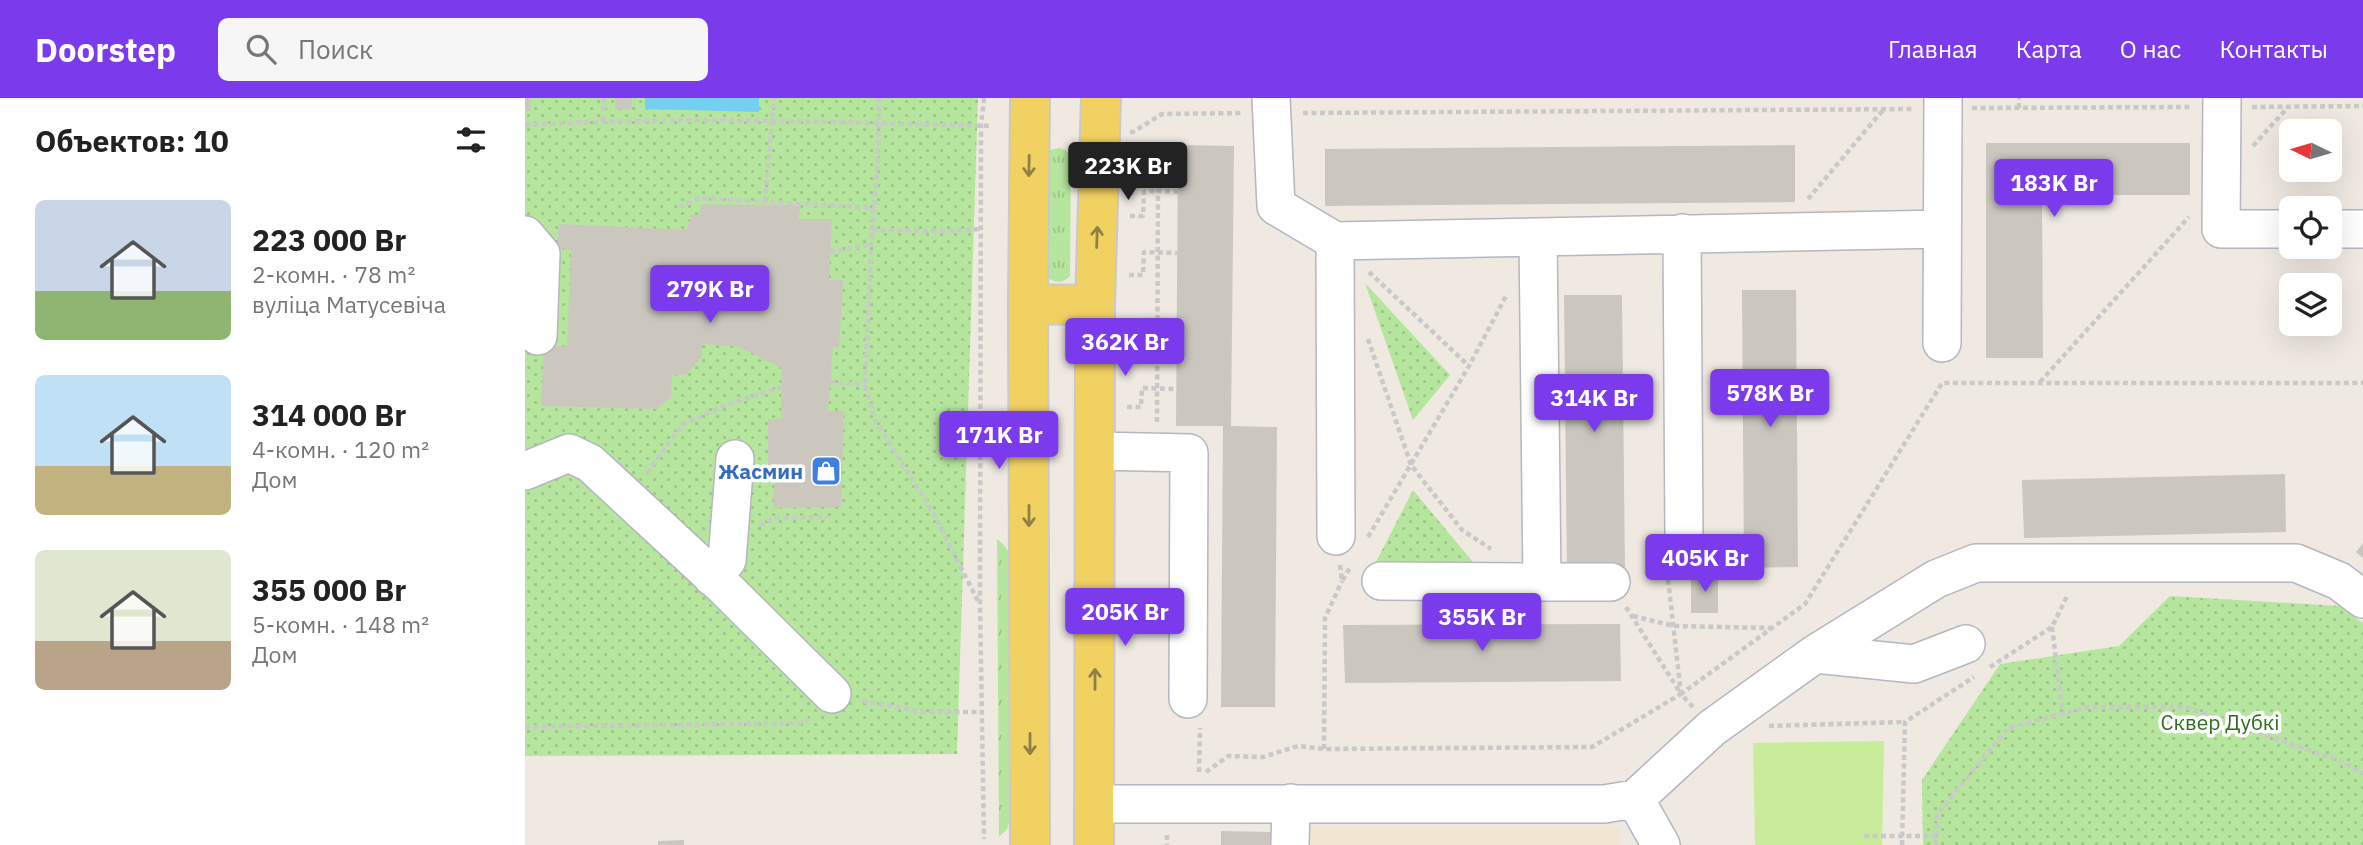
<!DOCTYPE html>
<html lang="ru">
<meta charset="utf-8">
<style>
:root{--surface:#fff;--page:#f6f6f6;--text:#222;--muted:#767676;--accent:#7c3aed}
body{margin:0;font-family:"IBM Plex Sans",sans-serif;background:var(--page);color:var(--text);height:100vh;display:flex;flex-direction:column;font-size:26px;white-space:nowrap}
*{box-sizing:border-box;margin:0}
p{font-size:23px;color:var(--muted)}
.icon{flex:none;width:38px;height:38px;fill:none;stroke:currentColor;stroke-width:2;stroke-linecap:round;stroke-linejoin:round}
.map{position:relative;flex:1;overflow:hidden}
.drawer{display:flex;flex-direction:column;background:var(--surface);width:525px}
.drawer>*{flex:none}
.needle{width:46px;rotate:275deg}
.tools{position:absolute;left:1754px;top:21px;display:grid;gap:14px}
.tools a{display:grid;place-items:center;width:63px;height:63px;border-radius:10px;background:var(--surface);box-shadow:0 7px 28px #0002;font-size:35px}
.price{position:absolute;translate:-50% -60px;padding:0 16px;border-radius:7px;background:var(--accent);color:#fff;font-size:23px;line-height:46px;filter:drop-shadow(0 2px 4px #0008)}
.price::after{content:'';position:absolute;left:50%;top:42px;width:21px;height:16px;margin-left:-10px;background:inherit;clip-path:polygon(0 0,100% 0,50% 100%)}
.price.active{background:#222;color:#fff}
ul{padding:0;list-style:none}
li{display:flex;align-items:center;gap:21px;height:175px;padding:0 35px}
li span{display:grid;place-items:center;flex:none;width:196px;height:140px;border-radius:10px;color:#555}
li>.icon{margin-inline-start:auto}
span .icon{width:84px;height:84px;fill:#fffc;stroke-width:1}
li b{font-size:30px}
h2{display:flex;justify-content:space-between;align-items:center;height:84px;padding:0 35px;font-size:30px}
header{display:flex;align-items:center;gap:42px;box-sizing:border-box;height:98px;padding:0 35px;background:var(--accent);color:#fff}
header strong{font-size:33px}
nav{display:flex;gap:38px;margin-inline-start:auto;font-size:24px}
.search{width:490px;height:63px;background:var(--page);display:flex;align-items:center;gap:18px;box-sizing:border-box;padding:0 24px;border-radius:10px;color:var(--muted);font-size:26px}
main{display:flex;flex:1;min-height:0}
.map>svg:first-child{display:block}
.education{fill:#f0e6d1}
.grass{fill:url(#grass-tufts)}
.park{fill:url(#park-dots)}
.pitch{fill:#c9ec9a}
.water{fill:#75cff0}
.building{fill:#cbc7bf}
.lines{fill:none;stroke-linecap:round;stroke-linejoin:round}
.minor-casing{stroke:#b4b7c1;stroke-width:40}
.major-casing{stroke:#c9c9c9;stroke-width:42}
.path{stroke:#c9c9c9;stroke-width:4.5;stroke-dasharray:5 3.5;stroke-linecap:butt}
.minor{stroke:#fff;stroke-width:37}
.major{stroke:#f2d163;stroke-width:38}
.oneway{stroke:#908048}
.labels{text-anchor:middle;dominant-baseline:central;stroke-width:7;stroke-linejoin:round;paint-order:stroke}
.shop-label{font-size:21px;font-weight:bold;fill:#366cbe;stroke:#fff;text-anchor:end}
.park-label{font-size:21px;fill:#2c6e1b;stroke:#fff}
</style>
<header>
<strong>Doorstep</strong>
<div class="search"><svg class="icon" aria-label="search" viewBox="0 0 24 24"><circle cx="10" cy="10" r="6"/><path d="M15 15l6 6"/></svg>Поиск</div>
<nav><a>Главная</a><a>Карта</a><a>О нас</a><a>Контакты</a></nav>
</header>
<main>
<section class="drawer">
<h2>Объектов: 10<svg class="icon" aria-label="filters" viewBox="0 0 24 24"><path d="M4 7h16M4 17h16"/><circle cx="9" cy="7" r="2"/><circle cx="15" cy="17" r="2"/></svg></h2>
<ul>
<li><span style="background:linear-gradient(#c9d6e8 65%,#8fb573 0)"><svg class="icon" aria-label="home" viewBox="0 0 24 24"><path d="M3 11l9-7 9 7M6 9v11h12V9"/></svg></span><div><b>223 000 Br</b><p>2-комн. · 78 m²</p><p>вуліца Матусевіча</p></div></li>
<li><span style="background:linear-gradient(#bfe0f5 65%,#c2b280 0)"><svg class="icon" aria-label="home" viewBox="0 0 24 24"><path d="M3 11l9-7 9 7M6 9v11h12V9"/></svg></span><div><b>314 000 Br</b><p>4-комн. · 120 m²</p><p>Дом</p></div></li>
<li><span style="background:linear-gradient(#dfe7d0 65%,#b9a48a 0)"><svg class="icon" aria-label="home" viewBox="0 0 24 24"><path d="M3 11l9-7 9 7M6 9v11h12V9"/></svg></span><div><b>355 000 Br</b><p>5-комн. · 148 m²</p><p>Дом</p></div></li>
</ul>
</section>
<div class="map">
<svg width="1838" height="747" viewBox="0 0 1838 747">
<defs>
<pattern id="grass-tufts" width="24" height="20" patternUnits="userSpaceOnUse" patternTransform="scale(1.75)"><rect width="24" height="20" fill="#b6e59e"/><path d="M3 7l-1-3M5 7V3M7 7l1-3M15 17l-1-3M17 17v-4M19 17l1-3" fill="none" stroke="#9dc588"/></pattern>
<pattern id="park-dots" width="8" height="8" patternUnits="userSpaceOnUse" patternTransform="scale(1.75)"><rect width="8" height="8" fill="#b6e59e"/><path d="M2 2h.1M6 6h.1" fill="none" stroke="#9dc588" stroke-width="1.8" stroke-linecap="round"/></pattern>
</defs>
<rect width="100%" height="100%" fill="#efe9e1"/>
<path class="education" d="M783,730H1095V747H783Z"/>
<path class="grass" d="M534,50L541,52L546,59L545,178C537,186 532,185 522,180V62L525,52Z
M472,441L479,447L486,458V719L482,731L474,739Z"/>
<path class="park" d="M0,0H453L432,656L0,658Z
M840,185L925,277L888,322Z
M888,392L948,464L849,468Z
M1645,498L1815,508L1838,525V747H1398L1397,682L1475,566L1594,548Z"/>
<path class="pitch" d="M1359,643L1357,747H1230L1228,645Z"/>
<path class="water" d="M120,0H234V14L120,11Z"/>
<path class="building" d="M0,0H6L5,13H0Z
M90,0H107L106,12L90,11Z
M1461,45H1665V97H1517L1518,260H1461Z
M653,47L709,48L706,328L752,329L750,609H696L698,328H651Z
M1270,47V104L800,108V51Z
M176,106L276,108L273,121H307L304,182H318L314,249H308L303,313H319L316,409L248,410L250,373L243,369V321H256L257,270L211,248L177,246V259L161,277H147L146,299L132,311L16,308L19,248H42L46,152L32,150L34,126L162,132L166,117H174Z
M1217,192H1271L1273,469L1219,470Z
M1039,197H1097L1100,475L1042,476Z
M1760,376L1761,434L1499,440L1497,382Z
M1838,445V460L1831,454Z
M1166,477H1193V515H1166Z
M1095,526L1096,583L820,585L818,527Z
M696,733L751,734V747H696Z
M159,742V747H133V743Z"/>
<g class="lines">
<g class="minor-casing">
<path id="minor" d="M746,0L751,108L810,143
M1697,0L1696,131H1766
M1804,131H1838
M1157,135L1159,440
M0,137L16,156L13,238
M1417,245L1418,0
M571,353L664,355L663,601
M0,373L44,355L65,365L200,490L307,596
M811,438L810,143L1417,131
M187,479L202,462L210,361
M856,483L1017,484L1013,139
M1017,484H1086
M1290,556L1389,566L1441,546
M1110,701L1136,747
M569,706H1079L1110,701L1187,630L1290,556L1411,481L1451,465H1771L1814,483L1838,501
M765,747L766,705"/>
</g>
<g class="major-casing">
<path id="major" d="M505,0L503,206L505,747
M503,206L570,207
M569,747L570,207L576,0"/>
</g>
<path class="path" d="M354,0L353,63L347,132L340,287L350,322L407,413L454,505
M459,0L456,27L455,506L459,741
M1727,9L1838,8
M1447,10L1666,9
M1494,10V0
M778,15L1389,11
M78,22L79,0
M0,27C155,18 309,24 464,28
M605,34H608L637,16L717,15
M1728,48L1764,8
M606,66H653
M1283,101L1358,12
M240,104L249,0
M154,109L173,100L350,110
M605,118H618L619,94L633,93
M347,132L421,133L456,131
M305,154L347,146
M844,174L944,268
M604,177H618L619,154L652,155
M843,241L886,367L937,432L966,451
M603,245H617V222H652
M305,284L340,287
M1515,284L1664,119
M602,309H616L617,290L651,291
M632,324L633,93L653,94
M122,375L157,327L198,308L257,289
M235,428L249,420L302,419
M843,439L944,268L981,198
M1149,466L1143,481L1156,596L1168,609
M815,467L817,483L826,468
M1101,509L1156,596L1280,506L1417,285H1838
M1108,518L1149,528L1247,530
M1527,529L1538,616
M1465,569L1527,529L1543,496
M337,603L399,614H458
M1244,628L1380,624
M0,629L279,625L286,618
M799,651L800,520L817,483
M674,674L675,630
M681,674L703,658L738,659L773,648L799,651L1067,649L1156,596
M642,737V747
M1339,738H1411
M1377,747L1380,624L1449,579
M1411,747L1412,717L1483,630L1564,609H1661L1818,664L1838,676"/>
<use href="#minor" class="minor"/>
<use href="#major" class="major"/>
</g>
<defs><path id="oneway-shaft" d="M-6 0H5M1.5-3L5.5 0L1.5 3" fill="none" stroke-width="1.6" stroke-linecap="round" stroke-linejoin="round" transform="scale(1.75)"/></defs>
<g class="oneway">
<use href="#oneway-shaft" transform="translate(504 68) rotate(91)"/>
<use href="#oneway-shaft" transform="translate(572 139) rotate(-88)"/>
<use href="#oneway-shaft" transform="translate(504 418) rotate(90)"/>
<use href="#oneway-shaft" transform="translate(570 581) rotate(-90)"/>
<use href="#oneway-shaft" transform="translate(505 646) rotate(90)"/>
</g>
<defs>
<g id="shop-square" transform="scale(1.575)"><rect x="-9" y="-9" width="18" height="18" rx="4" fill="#3f7fe0" stroke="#fff"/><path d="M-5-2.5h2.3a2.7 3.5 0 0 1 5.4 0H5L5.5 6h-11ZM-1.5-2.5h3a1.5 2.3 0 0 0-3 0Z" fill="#fff"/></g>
</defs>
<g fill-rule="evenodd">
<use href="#shop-square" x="301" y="373"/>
</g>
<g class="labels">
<g class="shop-label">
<text x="278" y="373">Жасмин</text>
</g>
<g class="park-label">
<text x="1695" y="624">Сквер Дубкі</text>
</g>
</g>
</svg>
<div class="tools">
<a><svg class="needle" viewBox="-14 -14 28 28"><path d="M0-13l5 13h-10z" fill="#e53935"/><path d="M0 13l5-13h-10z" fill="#767676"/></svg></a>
<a><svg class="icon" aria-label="locate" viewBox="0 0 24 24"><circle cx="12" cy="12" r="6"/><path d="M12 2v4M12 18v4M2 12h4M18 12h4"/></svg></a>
<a><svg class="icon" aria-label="layers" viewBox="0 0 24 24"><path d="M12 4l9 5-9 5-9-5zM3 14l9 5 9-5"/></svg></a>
</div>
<b class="price active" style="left:603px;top:104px">223K Br</b>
<b class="price" style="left:1529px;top:121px">183K Br</b>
<b class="price" style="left:185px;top:227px">279K Br</b>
<b class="price" style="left:600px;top:280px">362K Br</b>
<b class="price" style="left:1245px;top:331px">578K Br</b>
<b class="price" style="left:1069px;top:336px">314K Br</b>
<b class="price" style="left:474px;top:373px">171K Br</b>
<b class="price" style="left:1180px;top:496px">405K Br</b>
<b class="price" style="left:600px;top:550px">205K Br</b>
<b class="price" style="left:957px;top:555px">355K Br</b>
</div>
</main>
